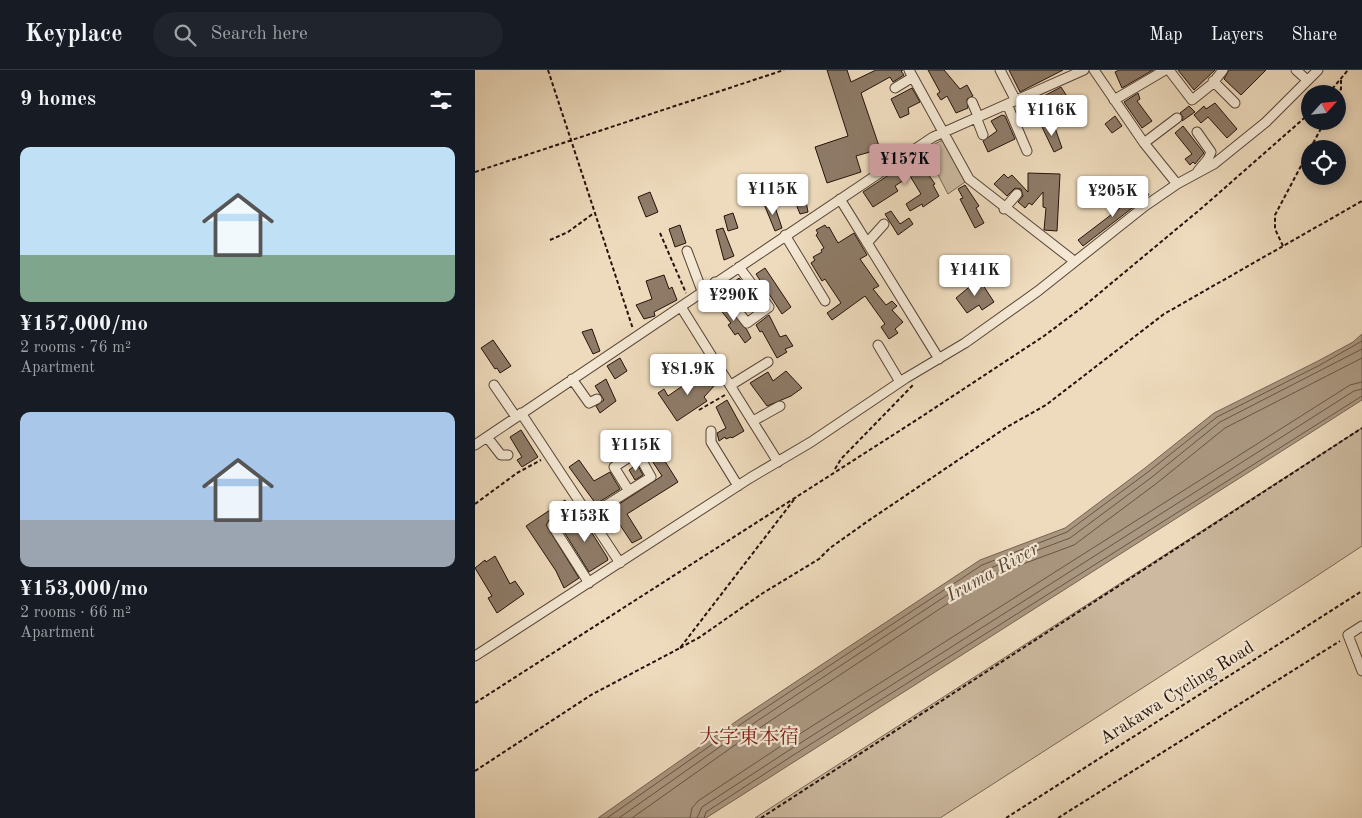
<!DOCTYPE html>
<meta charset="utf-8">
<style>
:root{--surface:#171b24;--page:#20242c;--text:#f1f3f6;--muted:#9ea1a6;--line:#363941;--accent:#c59692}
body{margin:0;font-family:"Old Standard TT","Noto Serif JP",serif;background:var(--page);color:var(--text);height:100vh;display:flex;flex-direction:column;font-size:19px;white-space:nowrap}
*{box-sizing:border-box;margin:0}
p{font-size:16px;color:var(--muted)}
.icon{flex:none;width:28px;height:28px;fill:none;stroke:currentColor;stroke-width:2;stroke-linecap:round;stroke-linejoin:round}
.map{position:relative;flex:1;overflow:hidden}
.drawer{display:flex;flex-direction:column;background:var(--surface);width:475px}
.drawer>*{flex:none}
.needle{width:32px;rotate:63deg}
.fabs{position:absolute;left:826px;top:15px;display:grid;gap:10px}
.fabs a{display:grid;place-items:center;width:45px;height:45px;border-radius:50%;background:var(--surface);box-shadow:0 2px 12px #0003;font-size:25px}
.price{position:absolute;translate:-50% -42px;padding:0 11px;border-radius:5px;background:#fff;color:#222;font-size:16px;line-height:32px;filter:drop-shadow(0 1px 2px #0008)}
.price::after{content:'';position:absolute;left:50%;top:30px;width:15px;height:11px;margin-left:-8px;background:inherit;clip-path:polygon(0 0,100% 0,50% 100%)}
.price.on{background:var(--accent);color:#111}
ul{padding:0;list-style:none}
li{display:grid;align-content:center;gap:10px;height:265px;padding:0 20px}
li span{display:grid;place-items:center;height:155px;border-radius:10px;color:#555}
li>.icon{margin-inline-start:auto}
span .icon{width:90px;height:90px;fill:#fffc;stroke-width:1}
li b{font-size:21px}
h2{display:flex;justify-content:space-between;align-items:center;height:60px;padding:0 20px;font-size:21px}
header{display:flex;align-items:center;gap:30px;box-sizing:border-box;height:70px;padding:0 25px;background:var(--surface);border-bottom:1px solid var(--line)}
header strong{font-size:24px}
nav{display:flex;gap:28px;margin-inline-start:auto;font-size:18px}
.search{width:350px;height:45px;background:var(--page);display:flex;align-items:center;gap:12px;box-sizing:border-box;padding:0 18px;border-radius:28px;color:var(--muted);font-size:19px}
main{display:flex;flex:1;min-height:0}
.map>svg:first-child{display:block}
.green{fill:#ccb99f;stroke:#786655}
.water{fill:#aa9780;stroke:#756251}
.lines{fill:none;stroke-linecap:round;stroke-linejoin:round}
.shore{stroke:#685446;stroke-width:1}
.building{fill:#8e7b68;stroke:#25120b}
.minor-casing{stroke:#574438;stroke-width:11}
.path{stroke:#25120b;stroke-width:2;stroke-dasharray:4 2.5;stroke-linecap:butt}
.minor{stroke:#f4e8d4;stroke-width:9}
.labels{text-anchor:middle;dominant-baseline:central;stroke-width:4.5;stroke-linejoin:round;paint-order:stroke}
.street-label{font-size:18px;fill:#25120b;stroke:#f4e8d4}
.water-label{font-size:19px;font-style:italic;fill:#5a473a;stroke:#f4e8d4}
.quarter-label{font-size:20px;fill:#7a1f14;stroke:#f4e8d4}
</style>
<header>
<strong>Keyplace</strong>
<div class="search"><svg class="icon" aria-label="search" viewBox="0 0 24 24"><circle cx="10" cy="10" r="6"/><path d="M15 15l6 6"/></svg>Search here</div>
<nav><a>Map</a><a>Layers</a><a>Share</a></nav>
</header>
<main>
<section class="drawer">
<h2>9 homes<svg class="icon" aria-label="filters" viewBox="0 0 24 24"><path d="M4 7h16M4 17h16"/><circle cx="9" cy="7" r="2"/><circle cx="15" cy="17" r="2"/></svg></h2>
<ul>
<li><span style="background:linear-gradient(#bfe0f5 70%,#7fa58c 0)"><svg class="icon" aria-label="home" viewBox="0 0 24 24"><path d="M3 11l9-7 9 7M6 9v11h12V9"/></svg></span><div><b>¥157,000/mo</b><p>2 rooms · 76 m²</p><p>Apartment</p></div></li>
<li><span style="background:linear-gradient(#a9c7e8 70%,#9aa5b1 0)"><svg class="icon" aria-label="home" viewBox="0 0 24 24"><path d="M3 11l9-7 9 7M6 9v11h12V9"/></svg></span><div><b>¥153,000/mo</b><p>2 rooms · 66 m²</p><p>Apartment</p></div></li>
</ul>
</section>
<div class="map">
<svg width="887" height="748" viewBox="0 0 887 748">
<rect width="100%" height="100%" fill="#eedbbd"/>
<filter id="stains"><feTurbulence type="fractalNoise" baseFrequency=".004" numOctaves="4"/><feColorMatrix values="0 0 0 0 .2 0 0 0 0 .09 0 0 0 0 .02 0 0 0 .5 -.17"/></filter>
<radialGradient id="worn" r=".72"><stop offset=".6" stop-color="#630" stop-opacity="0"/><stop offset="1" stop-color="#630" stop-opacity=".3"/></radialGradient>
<path class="green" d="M465,71H468L490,112L473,124L450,80Z
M887,358V476L837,509L465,748H280Z"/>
<path class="water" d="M887,264V330L231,748H123L266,648L505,490L590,458L670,398L739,343L843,291L878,272Z"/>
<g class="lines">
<path class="shore" d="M132,748L269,652L507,495L592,462L673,402L742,347L845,295L887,271
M144,748L273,657L510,500L595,468L677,407L745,352L887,279
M157,748L277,663L513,507L599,475L682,413L750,358L887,288
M215,748L217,738L223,731L312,672L875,315L887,312
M222,748L227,737L316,679L879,321L887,319
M229,748L231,742L320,684L887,326"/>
</g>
<path class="building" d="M352,0H372L376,12L401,0H428L426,1L429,5L418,12L415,7L386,23L405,79L381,86L386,102L352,113L340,77L373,66Z
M453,0H469L485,19L492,15L498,26L492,29L493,38L481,43L472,26L466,30L462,24L465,22Z
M534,0H588L545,22Z
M644,0H678L647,18L640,2Z
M703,0H740L719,20Z
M754,0H791L766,25L749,9Z
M586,17L595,31L569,45L563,35L572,31L569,26Z
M437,18L445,32L433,38L434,44L425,48L416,29Z
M663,23L665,29L662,31L677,51L667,58L649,32Z
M740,33L762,59L752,68L733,47L726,53L719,45L729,36L731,39Z
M714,36L720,42L707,51L708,47L705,43Z
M527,45L530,46L540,69L513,82L508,71L522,61L516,51Z
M640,46L647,56L637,63L630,54Z
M578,52L587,78L579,82L567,57Z
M708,56L729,83L720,94L718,92L715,95L710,89L717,84L700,63Z
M441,87L460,114L458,115L464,126L448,137L447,134L435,141L431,134L446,124L435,106L420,116L423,121L398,137L388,122Z
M553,103L585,104L582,161L569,160L571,138L568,137V122L557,135L554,133L550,138L543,132L548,126L546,119L540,118L532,126L519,114L529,104L533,108L537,105L553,122Z
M328,115L333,142L325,144L315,119Z
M490,115L504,136L501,138L509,153L500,158L485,129L488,128L483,119Z
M670,119L674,125L608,176L603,170Z
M175,122L183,142L171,147L163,127Z
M298,131L307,158L300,161L289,134Z
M416,141L425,154L434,148L438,154L423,165L410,144Z
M258,143L263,158L253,161L249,146Z
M205,155L211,173L200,177L194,159Z
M350,155L352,158L354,157L363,173L379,163L392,185L385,189L404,216L398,219L411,235L417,231L422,236L417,240L428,252L420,259L423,263L414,269L406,257L410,254L390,226L357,250L352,243L366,233L350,209L347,211L336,193L340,190L338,187L347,182L346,180L349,178L341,165L343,163L341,160Z
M248,158L259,186L249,190L241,160Z
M290,198L316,237L307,244L281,204Z
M189,205L194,219L197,217L202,230L179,242L180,246L169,249L161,235L177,229L171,211Z
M264,208L283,233L276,239L258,213Z
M504,209L519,232L507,240L504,235L492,243L481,228Z
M245,228L272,260L276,268L270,273L263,263L260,265L253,255L256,253L240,233Z
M294,245L305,267L311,265L318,276L310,279L312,282L302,288L287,261L285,262L281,255Z
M117,259L125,281L118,284L107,262Z
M18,270L36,296L25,303L22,298L20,299L6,278Z
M145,288L152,301L140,309L132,296Z
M229,301L240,315L229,327L232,331L202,351L183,323L189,319L193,326Z
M311,301L327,318L316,326L292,336L275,313L293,302L298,311Z
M131,309L141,331L125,343L121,336L129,330L120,316Z
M252,330L269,361L257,368L256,367L251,369L250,367L244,371L242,363L251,358L241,337Z
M46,360L63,387L47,397L42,390L47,387L35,367Z
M181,377L203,412L152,444L167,468L157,473L135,440L187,406L172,383Z
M104,390L119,411L135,402L145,419L121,434L94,397Z
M162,394L168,405L160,410L154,400Z
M90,430L94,437L74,450L71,455L104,508L89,518L81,501L51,456Z
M105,444L132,487L133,490L114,502L86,457Z
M20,486L35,514L40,511L49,524L22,543L13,528L17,526L0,498L10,490L11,492Z"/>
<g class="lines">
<g class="minor-casing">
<path id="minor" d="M434,0L494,109L599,191
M525,0L541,31
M619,0L669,73L702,114
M694,0L717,30L737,14L748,0
M821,0L832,10
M738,11L760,33
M420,18L438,7
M639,30L690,0
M497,32L503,46
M532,34L552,81
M501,47L508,65
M722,62L736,82L733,89L723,101
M669,73L702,48
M365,129L464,289
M529,139L542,124
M310,165L350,231
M392,173L409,154
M212,181L227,221
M240,212L272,253L294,237L264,197
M206,237L303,392
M403,275L425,312
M97,309L114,333L122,329
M19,315L41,347
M256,315L293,292
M46,343L145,493
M278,351L305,336
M236,361V372L263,416
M12,367L26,385H33
M0,375L458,67L609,0
M154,421L139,397L178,372
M107,436L77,455L114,513
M114,446L176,407L162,382
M887,556L873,565L887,601
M0,586L275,408L336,372L431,308L490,273L563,221L670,136L702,114L739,94L791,52L843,0"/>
</g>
<path class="path" d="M73,0L158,259
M853,24L873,0
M862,26L866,19V10
M835,79L850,51
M0,102L309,0
M185,163L211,223
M75,170L93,162L119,143
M808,176L800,159V145L835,79
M224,340L250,325
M360,399L366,389L438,315
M0,434L42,403L66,390
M205,578L225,567L288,523L344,489L355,478L393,451L532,357L571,335L689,244L887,131
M0,633L443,349L569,266L609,236L728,137L835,43
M0,701L116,625L205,578L321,427
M286,748L887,358
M531,748L887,521
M583,748L865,571"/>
<use href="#minor" class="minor"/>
</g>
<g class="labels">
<g class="street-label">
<text transform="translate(702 623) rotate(-32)">Arakawa Cycling Road</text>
</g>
<g class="water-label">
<text transform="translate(518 503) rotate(-29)">Iruma River</text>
</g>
<g class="quarter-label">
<text x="274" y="668">大字東本宿</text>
</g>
</g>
<rect width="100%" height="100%" filter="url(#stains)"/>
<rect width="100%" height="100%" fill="url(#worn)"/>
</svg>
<div class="fabs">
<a><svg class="needle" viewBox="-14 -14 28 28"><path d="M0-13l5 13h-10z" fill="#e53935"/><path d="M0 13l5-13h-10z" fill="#9ea1a6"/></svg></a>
<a><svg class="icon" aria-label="locate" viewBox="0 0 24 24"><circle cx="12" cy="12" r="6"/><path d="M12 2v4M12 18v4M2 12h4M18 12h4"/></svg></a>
</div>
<b class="price" style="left:577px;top:67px">¥116K</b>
<b class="price on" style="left:430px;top:116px">¥157K</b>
<b class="price" style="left:298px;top:146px">¥115K</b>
<b class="price" style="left:638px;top:148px">¥205K</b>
<b class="price" style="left:500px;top:227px">¥141K</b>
<b class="price" style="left:259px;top:252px">¥290K</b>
<b class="price" style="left:213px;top:326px">¥81.9K</b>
<b class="price" style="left:161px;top:402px">¥115K</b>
<b class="price" style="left:110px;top:473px">¥153K</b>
</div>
</main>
